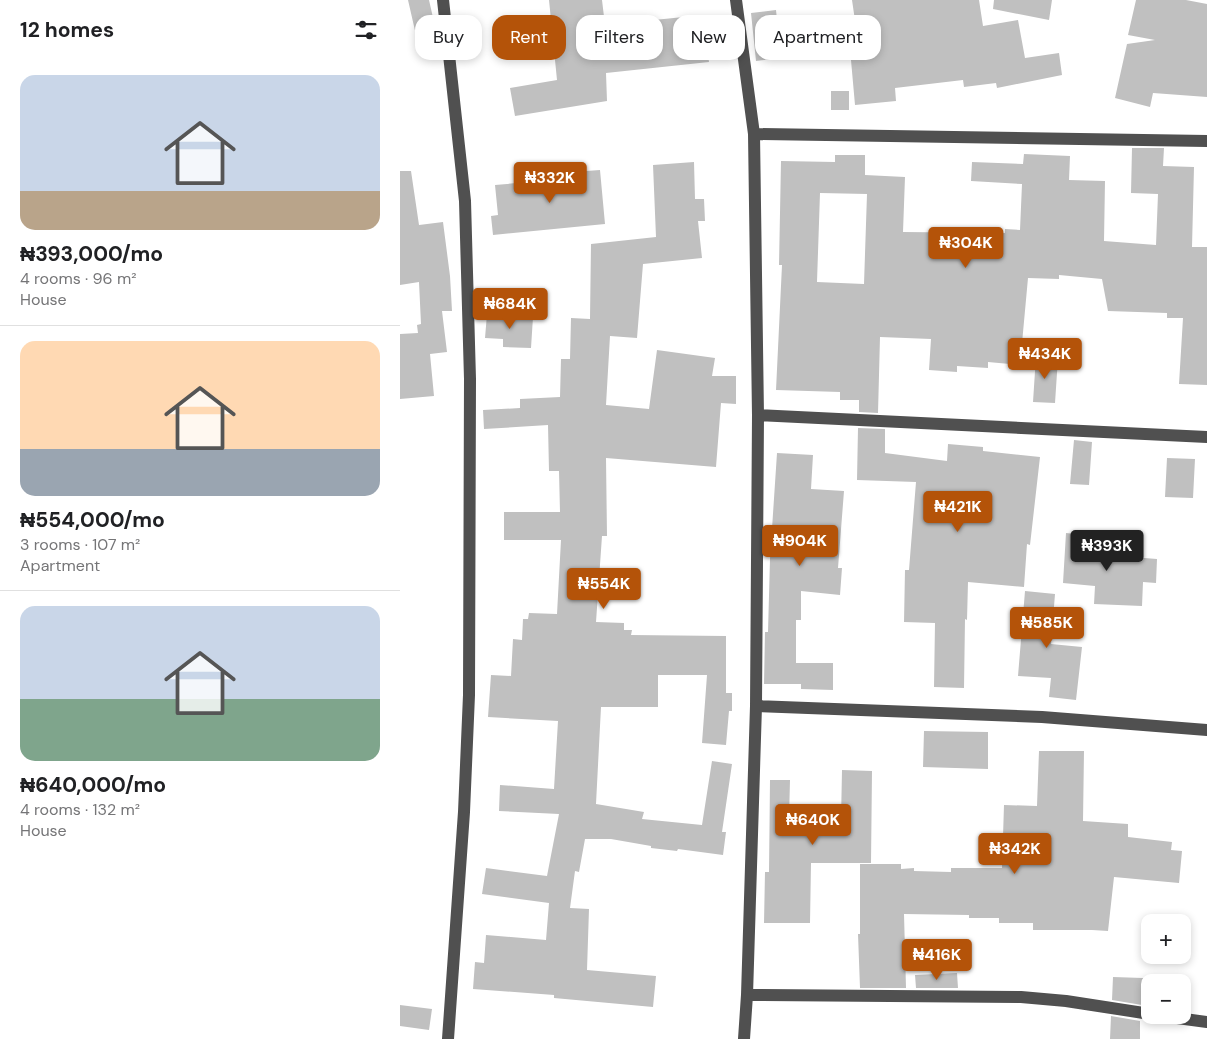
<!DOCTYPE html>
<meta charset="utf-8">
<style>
:root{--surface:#fff;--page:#f2f2f2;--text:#202124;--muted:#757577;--line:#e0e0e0;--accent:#b45309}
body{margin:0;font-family:"DM Sans",sans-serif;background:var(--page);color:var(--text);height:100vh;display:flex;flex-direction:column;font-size:19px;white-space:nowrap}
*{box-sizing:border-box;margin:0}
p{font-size:16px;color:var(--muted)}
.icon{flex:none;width:28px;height:28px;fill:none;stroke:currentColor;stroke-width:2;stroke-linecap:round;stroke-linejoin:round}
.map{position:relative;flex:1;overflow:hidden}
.drawer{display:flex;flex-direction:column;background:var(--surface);width:400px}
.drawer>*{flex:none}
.guide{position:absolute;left:15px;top:15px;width:475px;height:45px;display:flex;gap:10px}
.tools{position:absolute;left:741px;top:914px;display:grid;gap:10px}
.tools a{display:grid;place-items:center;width:50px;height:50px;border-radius:10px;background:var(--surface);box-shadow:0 2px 8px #0003;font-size:25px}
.price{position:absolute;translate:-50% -42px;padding:0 11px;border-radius:5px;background:var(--accent);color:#fff;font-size:16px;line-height:32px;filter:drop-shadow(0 1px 2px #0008)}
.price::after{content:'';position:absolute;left:50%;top:30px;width:15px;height:11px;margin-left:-8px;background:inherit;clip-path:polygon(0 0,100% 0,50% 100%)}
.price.selected{background:#222;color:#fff}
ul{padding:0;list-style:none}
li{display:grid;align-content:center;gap:10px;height:265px;padding:0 20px}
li+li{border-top:1px solid var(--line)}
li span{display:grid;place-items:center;height:155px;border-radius:15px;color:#555}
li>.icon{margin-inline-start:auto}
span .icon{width:90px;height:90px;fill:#fffc;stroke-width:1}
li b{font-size:21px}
h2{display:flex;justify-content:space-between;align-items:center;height:60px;padding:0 20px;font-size:21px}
.tag{padding:0 18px;border-radius:15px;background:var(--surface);box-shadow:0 2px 8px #0003;font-size:18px;line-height:45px}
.tag.selected{background:var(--accent);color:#fff}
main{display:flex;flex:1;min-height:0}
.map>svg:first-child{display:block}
.building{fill:#c0c0c0;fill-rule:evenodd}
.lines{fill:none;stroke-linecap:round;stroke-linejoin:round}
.minor{stroke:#505050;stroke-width:12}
</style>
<main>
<section class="drawer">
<h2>12 homes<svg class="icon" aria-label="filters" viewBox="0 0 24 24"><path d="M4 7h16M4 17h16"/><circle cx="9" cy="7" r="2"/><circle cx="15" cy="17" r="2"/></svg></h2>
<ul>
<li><span style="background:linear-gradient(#c9d6e8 75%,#b9a48a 0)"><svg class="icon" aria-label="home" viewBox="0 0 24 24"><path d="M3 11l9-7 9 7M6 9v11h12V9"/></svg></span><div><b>₦393,000/mo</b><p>4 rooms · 96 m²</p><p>House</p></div></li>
<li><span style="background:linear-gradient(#ffd9b3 70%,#9aa5b1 0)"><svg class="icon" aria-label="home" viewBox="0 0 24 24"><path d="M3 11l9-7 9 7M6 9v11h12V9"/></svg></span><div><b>₦554,000/mo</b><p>3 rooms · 107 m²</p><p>Apartment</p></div></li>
<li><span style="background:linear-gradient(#c9d6e8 60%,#7fa58c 0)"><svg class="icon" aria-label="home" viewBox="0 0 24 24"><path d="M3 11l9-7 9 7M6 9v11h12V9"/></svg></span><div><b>₦640,000/mo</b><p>4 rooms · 132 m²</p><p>House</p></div></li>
</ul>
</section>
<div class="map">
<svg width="807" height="1039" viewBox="0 0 807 1039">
<rect width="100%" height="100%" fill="#fff"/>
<path class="building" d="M8,0H29L36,31L16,35Z
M149,0H202L205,25L303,15L309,62L206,73L207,101L115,116L110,88L157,80Z
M452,0H579L583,26L618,20L625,58L659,53L662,75L597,88L596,83L564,87L563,80L495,88L496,101L455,105L450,49L459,48Z
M594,0H652L649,20L593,9Z
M736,0H786L807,4V97L753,93L750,107L715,98L727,44L755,40L728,35Z
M376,10L381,58L356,61L351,13Z
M431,91H449V110H431Z
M732,148H764L763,166L794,167L792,247H807V385L779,384L783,318H767V313L708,311L702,279L659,275V279L628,278L620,365L588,362V368L557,366V372L529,370L531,339L480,337L478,413L459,412V400H440V392L376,390L382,265H379L381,161L435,162V155H465V175L505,177L503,232L605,233V229L620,230L622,184L571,181L572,162L623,164L624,154L670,156L669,180L705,181L704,241L756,245L758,194L731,193ZM420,193L467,194L464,284L417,282Z
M294,162L295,199H304L305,221H298L302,258L243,264L237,338L210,336L206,405L249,409L257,350L315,358L312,376H336V404L321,403L316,467L206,458L207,536H202L196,622L224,623V630H232L231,635L326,636V693H332V711H329L326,745L302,743L307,675H258V707H201L196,804L244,812L242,819L302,825L312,761L332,764L322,832H326L323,855L278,849L277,851L251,848V846L211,839H185L179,872L175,871L170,908L189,909L187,970L256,976L253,1007L154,998V995L73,989L75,962L84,963L86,935L146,940L149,903L82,894L86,868L147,876L159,814L99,811L100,785L154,789L158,721L88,717L91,675L111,676L113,639L122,640L123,619H128L129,613L157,614L161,540H104V512H160L159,471H149L148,425L84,429L83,410L120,408V399L160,397L161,359H170L171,318L190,319L191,244L256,237L253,165Z
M200,170L205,224L93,235L91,216L98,215L95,185L174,178L173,172Z
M0,171H11L19,225L43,222L50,276L52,311H42L47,352L30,354L34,396L0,399V334L18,333L17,325L21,324L19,282L0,285Z
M87,314L133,317L131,348L103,347V339L85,338Z
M636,356L658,358L655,403L633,402Z
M458,428L485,429V453L547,461L548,444L583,447V451L640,457L630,545L627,544L624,587L568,582L567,620L565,619L564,688L534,687L535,623L504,622L505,570H509L516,482L457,480Z
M674,440L692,442L689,485L670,484Z
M377,453L413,455L411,489L444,491L438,568H442L440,595L401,591V620H396V663H433V690L401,689V684H364L365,632H368L370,559Z
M767,458L795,459L793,498L765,497Z
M666,533L695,536L694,554L757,559L756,583L743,582L742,606L694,604L695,586L663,583Z
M625,591L655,594L651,644L682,647L676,700L649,697L651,678L618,676Z
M524,731L588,732V769L523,767Z
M639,751H684L683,821L728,824V837L772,842L771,850L782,851L779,883L714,877L708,931L692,930H633V923H599V918H569V915L504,914L506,988H460L458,934H460V864H501V869L514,868V871L551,872V868H602L604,805L637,806Z
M442,770L472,771L471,863H411L410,923H364L365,872H369L370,780H390L389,819L441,820Z
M557,973L558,988H516L515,975Z
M713,977L743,978L742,1005L712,1000Z
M0,1005L32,1009L29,1030L0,1026Z
M711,1016L740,1021V1039H710Z"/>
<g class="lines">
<path class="minor" d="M43,0L65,201L70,379L69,695L64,812L48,1039
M336,0L354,134L358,415L356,706L347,995L344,1039
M354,134L807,141
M358,415L807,437
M356,706L642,717L807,730
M347,995L621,997L666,1001L750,1014
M755,1015L807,1022"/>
</g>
</svg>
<div class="tools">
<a>+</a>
<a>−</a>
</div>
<b class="price" style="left:150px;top:204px">₦332K</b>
<b class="price" style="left:566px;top:269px">₦304K</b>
<b class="price" style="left:110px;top:330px">₦684K</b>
<b class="price" style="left:645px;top:380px">₦434K</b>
<b class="price" style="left:558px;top:533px">₦421K</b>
<b class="price" style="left:400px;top:567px">₦904K</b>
<b class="price selected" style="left:707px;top:572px">₦393K</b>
<b class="price" style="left:204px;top:610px">₦554K</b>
<b class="price" style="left:647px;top:649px">₦585K</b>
<b class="price" style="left:413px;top:846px">₦640K</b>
<b class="price" style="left:615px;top:875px">₦342K</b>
<b class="price" style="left:537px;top:981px">₦416K</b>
<div class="guide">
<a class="tag">Buy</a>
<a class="tag selected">Rent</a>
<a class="tag">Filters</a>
<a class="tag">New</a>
<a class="tag">Apartment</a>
</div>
</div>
</main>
